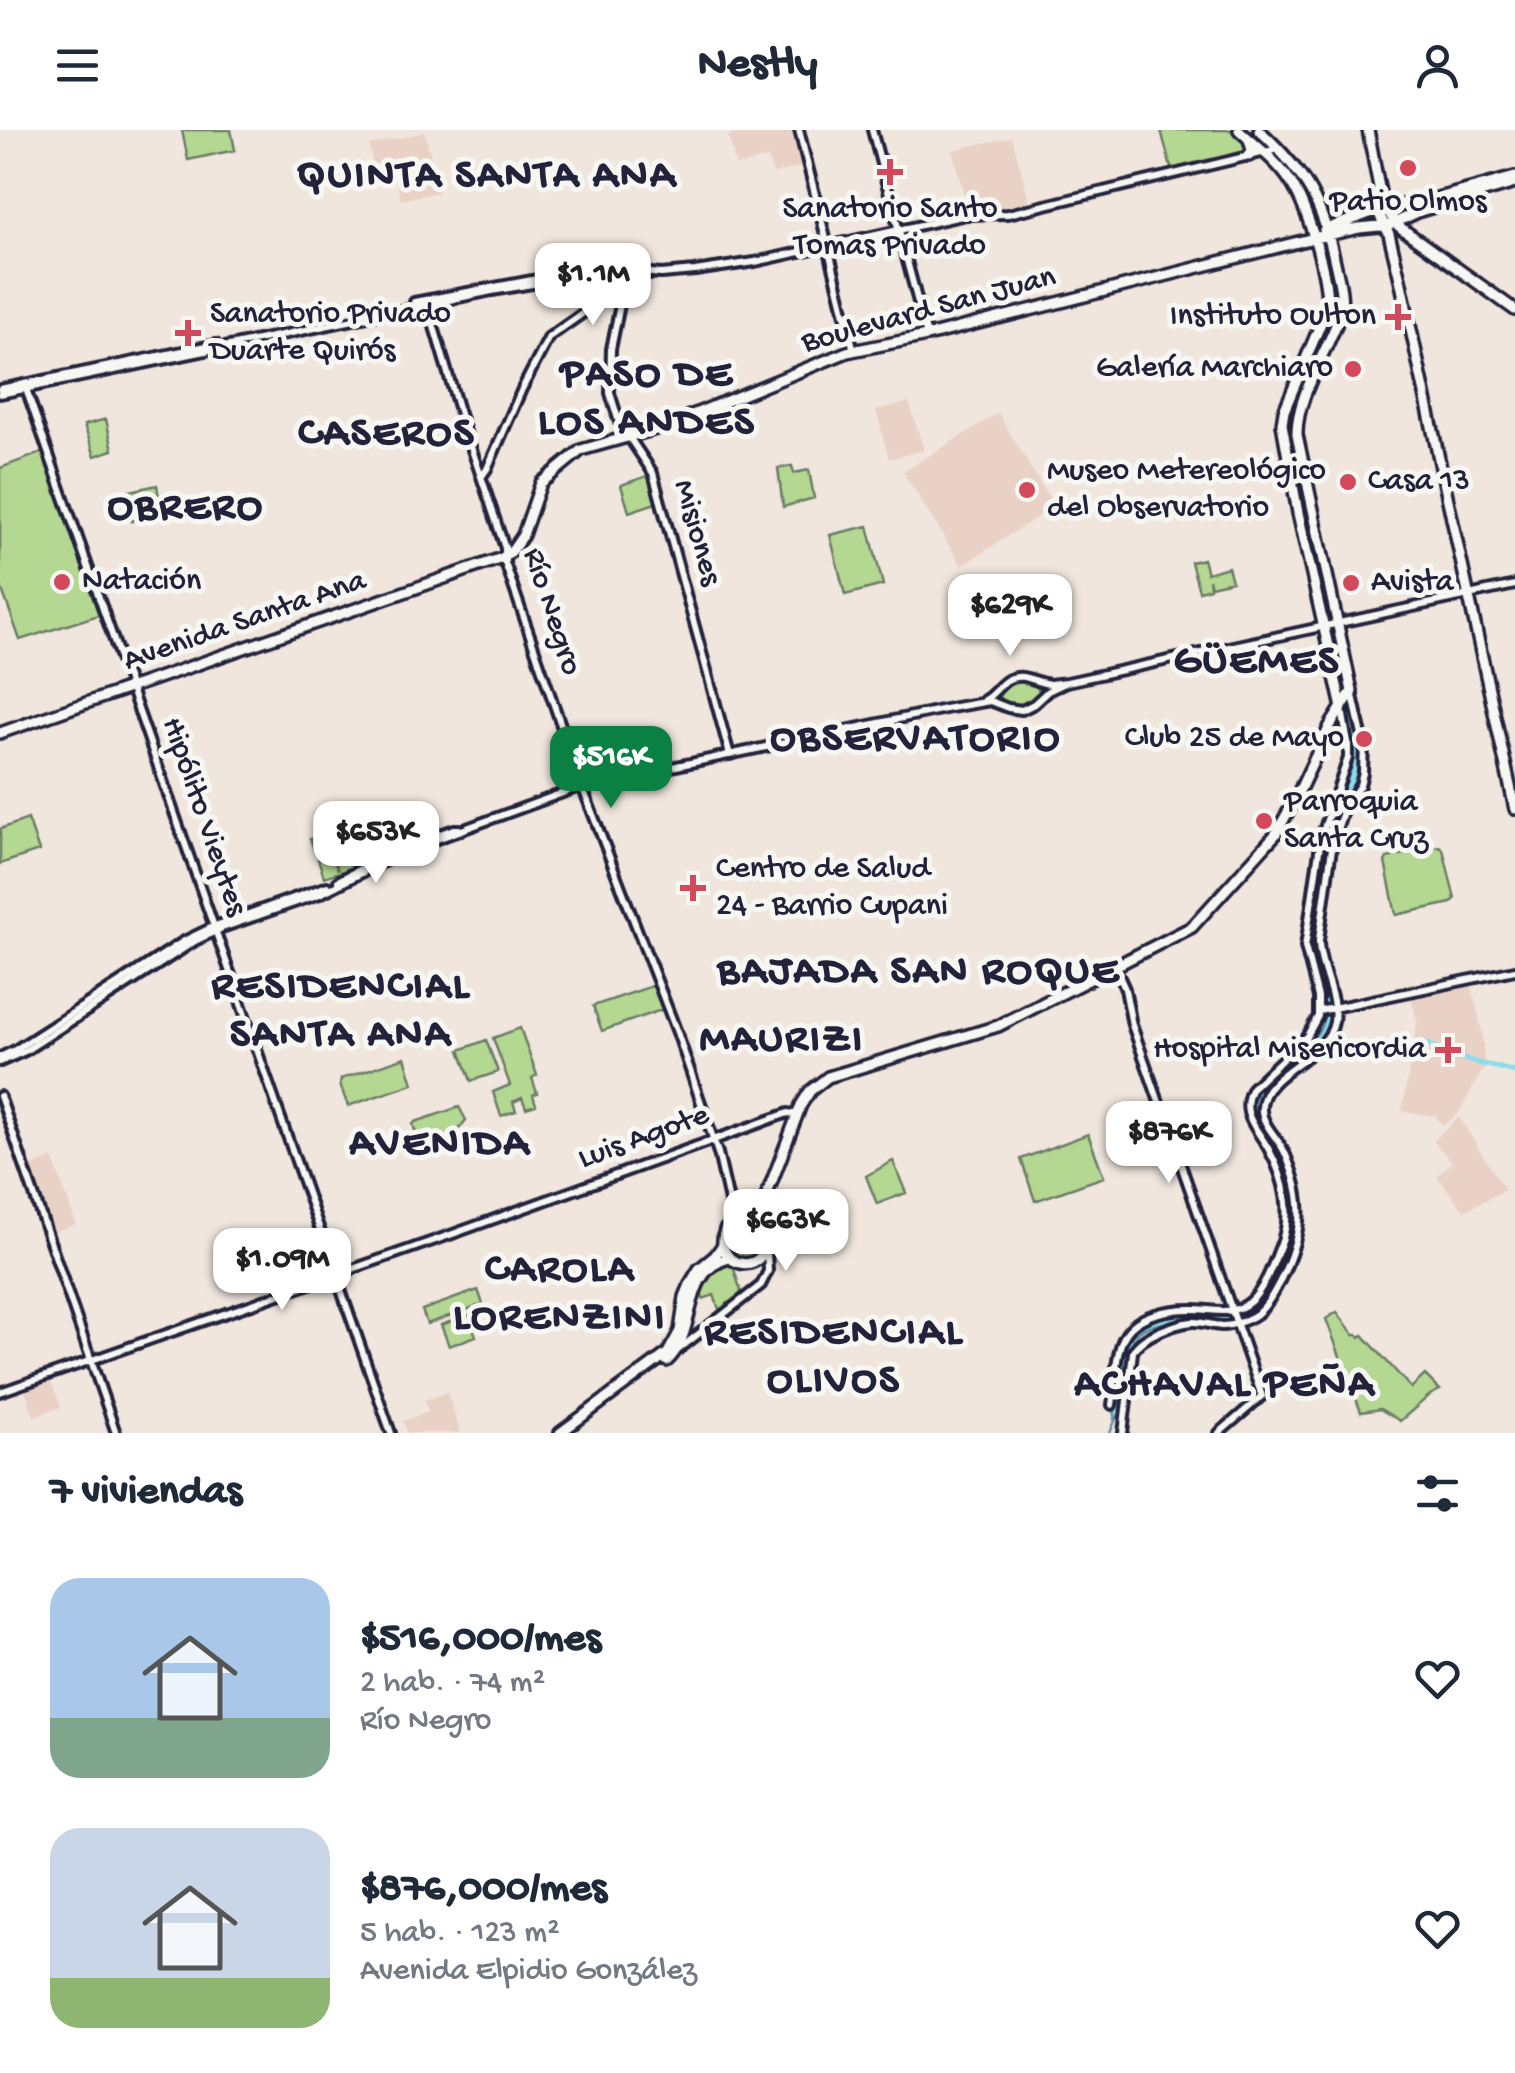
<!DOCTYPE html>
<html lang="es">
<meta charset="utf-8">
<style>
:root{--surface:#fff;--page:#f2f2f3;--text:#1f2937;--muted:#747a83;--accent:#0b8043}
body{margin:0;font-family:"Gochi Hand",sans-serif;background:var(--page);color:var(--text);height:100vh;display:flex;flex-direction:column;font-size:38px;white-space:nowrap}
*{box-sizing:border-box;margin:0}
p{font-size:32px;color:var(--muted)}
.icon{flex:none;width:55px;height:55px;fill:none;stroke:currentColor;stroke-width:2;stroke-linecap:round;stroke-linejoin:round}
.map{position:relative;height:1303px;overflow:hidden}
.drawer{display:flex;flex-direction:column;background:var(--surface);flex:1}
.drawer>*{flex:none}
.price{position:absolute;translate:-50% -85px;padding:0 22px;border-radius:20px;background:#fff;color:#222;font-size:32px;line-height:65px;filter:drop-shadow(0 2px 5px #0008)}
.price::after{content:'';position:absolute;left:50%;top:60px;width:30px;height:22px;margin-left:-15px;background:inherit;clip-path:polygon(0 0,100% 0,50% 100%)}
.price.active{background:var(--accent);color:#fff}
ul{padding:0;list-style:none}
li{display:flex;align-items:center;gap:30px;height:250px;padding:0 50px}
li span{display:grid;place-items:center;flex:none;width:280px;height:200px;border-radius:30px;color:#555}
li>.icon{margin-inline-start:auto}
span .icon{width:120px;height:120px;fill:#fffc;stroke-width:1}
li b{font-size:42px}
h2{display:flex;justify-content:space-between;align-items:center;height:120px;padding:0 50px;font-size:42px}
header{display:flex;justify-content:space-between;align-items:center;height:130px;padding:0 50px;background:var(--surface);font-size:45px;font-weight:800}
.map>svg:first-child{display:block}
.built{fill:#e9d2c5}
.green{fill:#b4d791;stroke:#6b7c66;stroke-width:2.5}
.water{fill:#8ddbeb;stroke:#6291a5;stroke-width:2.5}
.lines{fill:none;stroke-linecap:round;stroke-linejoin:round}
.stream{stroke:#6291a5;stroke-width:2.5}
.canal{stroke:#8ddbeb;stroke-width:5}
.tertiary-casing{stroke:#22223b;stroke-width:14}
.secondary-casing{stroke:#22223b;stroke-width:14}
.primary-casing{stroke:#22223b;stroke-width:16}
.tertiary{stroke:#f6f6f2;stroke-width:6}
.secondary{stroke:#f6f6f2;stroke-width:6}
.primary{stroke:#f6f6f2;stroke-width:9}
.secondary-bridge-casing{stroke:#22223b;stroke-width:14;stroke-linecap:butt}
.secondary-bridge{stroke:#f6f6f2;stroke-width:6}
.poi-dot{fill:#d1495b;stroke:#f6f6f2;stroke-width:4}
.labels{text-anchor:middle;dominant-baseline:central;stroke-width:10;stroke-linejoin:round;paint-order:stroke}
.poi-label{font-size:32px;fill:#22223b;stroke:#f6f6f2;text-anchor:start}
.street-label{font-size:32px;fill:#22223b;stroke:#f6f6f2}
.district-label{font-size:42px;font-weight:bold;letter-spacing:2.5px;fill:#22223b;stroke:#f6f6f2}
</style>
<header><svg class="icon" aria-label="menu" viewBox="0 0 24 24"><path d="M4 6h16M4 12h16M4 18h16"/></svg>Nestly<svg class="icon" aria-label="person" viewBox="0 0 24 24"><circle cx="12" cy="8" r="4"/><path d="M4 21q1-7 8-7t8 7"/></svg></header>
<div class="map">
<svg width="1515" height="1303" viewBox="0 0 1515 1303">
<rect width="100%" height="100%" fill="#f0e6de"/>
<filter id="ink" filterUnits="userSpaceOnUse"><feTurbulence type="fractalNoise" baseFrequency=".01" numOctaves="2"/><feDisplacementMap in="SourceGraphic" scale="20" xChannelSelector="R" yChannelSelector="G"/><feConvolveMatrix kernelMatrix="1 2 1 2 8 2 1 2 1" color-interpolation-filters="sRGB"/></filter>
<g filter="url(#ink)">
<path class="built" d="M751,0H795L804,36L773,44L768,28L736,36L728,6Z
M425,2L438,62L401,70L395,44L376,48L369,15Z
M1012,7L1030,73L969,81L952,20Z
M909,272L924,320L889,329L876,280Z
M998,283L1054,376L962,436L903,342Z
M1471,853L1482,902L1485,937L1479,947L1458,984L1444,995L1436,988L1437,983L1435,986L1402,981L1417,892L1411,865Z
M1459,987L1505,1060L1464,1081L1437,1046L1452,1032L1433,1011Z
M53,1028L76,1094L50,1103L27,1038Z
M51,1251L61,1277L34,1286L25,1260Z
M447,1262L461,1303H407L403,1291L428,1282L425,1270Z"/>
<path class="green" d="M182,0H231L235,20L188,30Z
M1161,0H1236L1247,11L1249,22L1172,42Z
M106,289L113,320L95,326L84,295Z
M46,321L102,484L20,510L0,454V338Z
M792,336L794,343L809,340L814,368L783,377L778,338Z
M650,345L659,372L629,382L621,355Z
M157,355L161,381L132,391L126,362Z
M868,396L883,455L845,465L830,405Z
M1203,429L1207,443L1228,437L1232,451L1211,456L1209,449L1210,458L1199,461L1191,432Z
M1015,549L1034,552L1039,561L1036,569L1025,575H1004L1000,571L999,560L1003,555Z
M28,689L39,721L0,734V699Z
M334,700L339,714L346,712L355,737L324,747L318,729L331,724L338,740L331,717L315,722L310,709Z
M1439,716L1443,719L1455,769L1451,773L1396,785L1385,732L1387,728Z
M655,855L664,879L602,901L593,876Z
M520,898L537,945L532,948L537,963L533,965L536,975L526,978L522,968L513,972L516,981L501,986L493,962L510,955L493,908Z
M486,910L498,942L471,951L460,920Z
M405,927L413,954L348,976L340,955L341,949Z
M459,977L466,990L454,1005L422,1015L419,1013L413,994L415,992Z
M1088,1004L1104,1047L1035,1071L1021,1029Z
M893,1031L906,1063L877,1074L866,1046Z
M726 1111a18 18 0 1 1 36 0a18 18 0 1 1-36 0Z
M726,1132L733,1136L742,1165L720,1182L714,1165L703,1169L700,1156L713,1139Z
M478,1160L483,1174L427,1194L422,1180Z
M1337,1182L1354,1205H1358L1360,1207L1363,1205L1411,1258L1425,1245L1440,1260L1430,1265L1400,1291L1380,1279L1361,1282L1326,1189Z
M468,1185L476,1206L449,1216L441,1195Z"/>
<path class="water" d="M1245,0H1256L1283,25L1311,63L1331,129L1340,176L1297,280L1361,616C1361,648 1342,675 1332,705C1325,726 1311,801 1315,821C1320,842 1327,862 1332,882C1328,927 1258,937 1258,979C1258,993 1269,1001 1276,1013C1295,1041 1303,1086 1291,1119L1265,1172L1251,1184L1225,1192L1191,1189L1171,1194L1169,1192C1160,1194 1146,1195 1139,1202C1124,1215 1124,1268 1121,1288L1114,1289C1117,1265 1117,1227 1128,1207C1138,1188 1169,1182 1189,1182C1215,1181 1240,1194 1259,1167C1265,1159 1269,1149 1273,1140C1278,1131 1283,1122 1287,1113C1298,1084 1287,1043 1272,1018C1262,1001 1249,992 1252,970C1257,935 1320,922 1324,886L1308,814L1322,715L1351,639L1354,624L1286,305L1291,274L1330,179V164L1302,67Z"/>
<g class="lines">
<path class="stream" d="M1110,1303L1117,1286"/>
<path class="canal" d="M1424,912L1449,925L1486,935
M1488,935L1515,942"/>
<g class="tertiary-casing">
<path id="tertiary" d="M799,0L853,217
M872,0L927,206
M625,150L611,219L610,263L619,292L653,343L730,625
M426,170L460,284L505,418V433L582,656L678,905
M25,256L391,1303
M482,346L487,339L522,259L549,207L589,179L620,149
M0,966L116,1303"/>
</g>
<g class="secondary-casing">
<path id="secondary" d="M619,137H624L636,130
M564,144L584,138L607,136
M661,144L695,141L755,132L966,85L1008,84L1278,19
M625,152L629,145H650
M414,172L564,144
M0,259L216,214
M0,264L492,161L589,144H627
M984,570C994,565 999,554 1009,549C1024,542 1035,553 1050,554C1051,554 1065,552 1067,552L1515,455
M338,751L400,718L454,699H459
M1115,837L1125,859L1132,895L1262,1266L1219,1303
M1319,881L1515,840
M678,905L718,1023L729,1071L737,1090
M0,927L15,920L184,811L215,796L327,756
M0,932L25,921L195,811L222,798L320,764L407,720L582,656L950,578L990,571L1008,578L1022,580L1034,574L1048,561L1067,552
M678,1220L761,1155L768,1141L767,1120
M0,1262L450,1105L788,983L796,985
M1112,1275C1115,1256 1115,1223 1124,1207C1136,1184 1169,1179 1192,1179C1213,1179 1233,1187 1251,1171C1265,1158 1273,1133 1280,1116C1293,1085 1285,1049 1269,1020C1258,999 1238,984 1252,958L1307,906L1318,886V867L1305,817L1321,707L1348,628V614L1342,579
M1123,1303L1133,1222C1140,1206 1175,1194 1192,1192C1202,1191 1212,1196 1222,1196C1232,1196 1249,1190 1257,1184C1267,1176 1273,1164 1279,1153C1303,1104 1307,1073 1285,1023C1278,1007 1260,994 1262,976C1265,941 1328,927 1334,892C1338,866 1318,836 1319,810L1333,711L1344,679L1360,655L1363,643L1364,614L1352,561"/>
</g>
<g class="primary-casing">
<path id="primary" d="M1239,0C1256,16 1277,31 1290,51C1307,76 1331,152 1326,181L1284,281L1282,294L1298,383L1342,578
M1368,0L1381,68L1379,84L1389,104L1400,149L1515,679
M1249,26L1252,20L1249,10
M1386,77L1395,93L1401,98L1515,180
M1324,100L1383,78L1423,72L1515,47
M0,603L502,428L512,421L523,405L541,353L581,320L663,297L847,222L927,206L1314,108L1359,98L1390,95L1420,81L1515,53
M768,1060C766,1071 763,1082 763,1093C764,1101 767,1110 765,1118C757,1146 713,1134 725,1100C735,1087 748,1093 759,1085L801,975L810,961L828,947L998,896L1192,797L1275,705L1296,668L1330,596L1352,561L1297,305C1296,268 1325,225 1338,190C1345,172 1340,155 1336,137C1323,74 1307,44 1259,0
M667,1231C699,1201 680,1141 729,1128
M560,1303L668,1223L680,1201L685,1167L691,1152L699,1139L715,1126L722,1116"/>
</g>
<use href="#tertiary" class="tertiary"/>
<use href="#secondary" class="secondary"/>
<use href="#primary" class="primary"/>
<g class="secondary-bridge-casing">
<path id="secondary-bridge" d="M604,138L661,144"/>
</g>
<use href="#secondary-bridge" class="secondary-bridge"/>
</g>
</g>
<g class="poi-dot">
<circle cx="1408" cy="38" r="10"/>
<path d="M885 27h10v10h10v10h-10v10h-10v-10h-10v-10h10z"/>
<path d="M1393 172h10v10h10v10h-10v10h-10v-10h-10v-10h10z"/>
<path d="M183 188h10v10h10v10h-10v10h-10v-10h-10v-10h10z"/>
<circle cx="1353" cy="239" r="10"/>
<circle cx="1348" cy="352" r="10"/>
<circle cx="1027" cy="360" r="10"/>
<circle cx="62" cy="452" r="10"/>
<circle cx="1351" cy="453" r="10"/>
<circle cx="1364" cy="609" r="10"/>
<circle cx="1264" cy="691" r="10"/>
<path d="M688 743h10v10h10v10h-10v10h-10v-10h-10v-10h10z"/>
<path d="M1443 905h10v10h10v10h-10v10h-10v-10h-10v-10h10z"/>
</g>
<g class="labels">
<g class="poi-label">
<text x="1408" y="73" text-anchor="middle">Patio Olmos</text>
<text x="890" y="80" text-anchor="middle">Sanatorio Santo<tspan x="890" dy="37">Tomas Privado</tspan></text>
<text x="210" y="185">Sanatorio Privado<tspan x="210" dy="37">Duarte Quirós</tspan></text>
<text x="1376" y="187" text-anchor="end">Instituto Oulton</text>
<text x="1333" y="239" text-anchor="end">Galería Marchiaro</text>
<text x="1047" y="342">Museo Metereológico<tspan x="1047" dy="37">del Observatorio</tspan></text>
<text x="1368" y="352">Casa 13</text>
<text x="82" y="452">Natación</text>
<text x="1371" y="453">Avista</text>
<text x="1344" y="609" text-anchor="end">Club 25 de Mayo</text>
<text x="1284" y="673">Parroquia<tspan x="1284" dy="37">Santa Cruz</tspan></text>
<text x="716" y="740">Centro de Salud<tspan x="716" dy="37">24 - Barrio Cupani</tspan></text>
<text x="1426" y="920" text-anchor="end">Hospital Misericordia</text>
</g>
<g class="street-label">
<text transform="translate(929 181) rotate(-15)">Boulevard San Juan</text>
<text transform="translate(696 403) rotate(74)">Misiones</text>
<text transform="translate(551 482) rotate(72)">Río Negro</text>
<text transform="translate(245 492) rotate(-19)">Avenida Santa Ana</text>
<text transform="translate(203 687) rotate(71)">Hipólito Vieytes</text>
<text transform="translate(644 1008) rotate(-20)">Luis Agote</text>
</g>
<g class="district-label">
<text x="487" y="47">QUINTA SANTA ANA</text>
<text x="647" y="246">PASO DE<tspan x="647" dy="48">LOS ANDES</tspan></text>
<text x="387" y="305">CASEROS</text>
<text x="186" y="379">OBRERO</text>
<text x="1257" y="533">GÜEMES</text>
<text x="916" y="610">OBSERVATORIO</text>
<text x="919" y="843">BAJADA SAN ROQUE</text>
<text x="341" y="858">RESIDENCIAL<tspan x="341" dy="48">SANTA ANA</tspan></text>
<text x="782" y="911">MAURIZI</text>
<text x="440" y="1015">AVENIDA</text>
<text x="560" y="1141">CAROLA<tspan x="560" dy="48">LORENZINI</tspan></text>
<text x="834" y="1204">RESIDENCIAL<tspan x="834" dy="48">OLIVOS</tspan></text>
<text x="1225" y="1256">ACHAVAL PEÑA</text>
</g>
</g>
</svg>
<b class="price" style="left:593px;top:198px">$1.1M</b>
<b class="price" style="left:1010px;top:529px">$629K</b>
<b class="price active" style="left:611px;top:681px">$516K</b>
<b class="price" style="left:376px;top:756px">$653K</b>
<b class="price" style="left:1169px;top:1056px">$876K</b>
<b class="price" style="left:786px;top:1144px">$663K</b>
<b class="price" style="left:282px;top:1183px">$1.09M</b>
</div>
<section class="drawer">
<h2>7 viviendas<svg class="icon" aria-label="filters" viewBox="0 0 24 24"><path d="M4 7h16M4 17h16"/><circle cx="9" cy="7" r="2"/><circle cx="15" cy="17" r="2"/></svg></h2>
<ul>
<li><span style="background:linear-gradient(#a9c7e8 70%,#7fa58c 0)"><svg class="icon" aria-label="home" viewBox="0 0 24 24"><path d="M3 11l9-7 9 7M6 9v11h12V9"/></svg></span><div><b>$516,000/mes</b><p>2 hab. · 74 m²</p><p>Río Negro</p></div><svg class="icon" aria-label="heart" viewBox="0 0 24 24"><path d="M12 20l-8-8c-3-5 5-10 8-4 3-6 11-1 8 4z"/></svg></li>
<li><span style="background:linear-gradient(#c9d6e8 75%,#8fb573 0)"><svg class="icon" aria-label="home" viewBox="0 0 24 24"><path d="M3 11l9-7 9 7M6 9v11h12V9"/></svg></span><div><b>$876,000/mes</b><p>5 hab. · 123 m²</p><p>Avenida Elpidio González</p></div><svg class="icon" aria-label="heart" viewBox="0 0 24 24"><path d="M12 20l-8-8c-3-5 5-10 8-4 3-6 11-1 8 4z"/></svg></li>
</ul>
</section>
